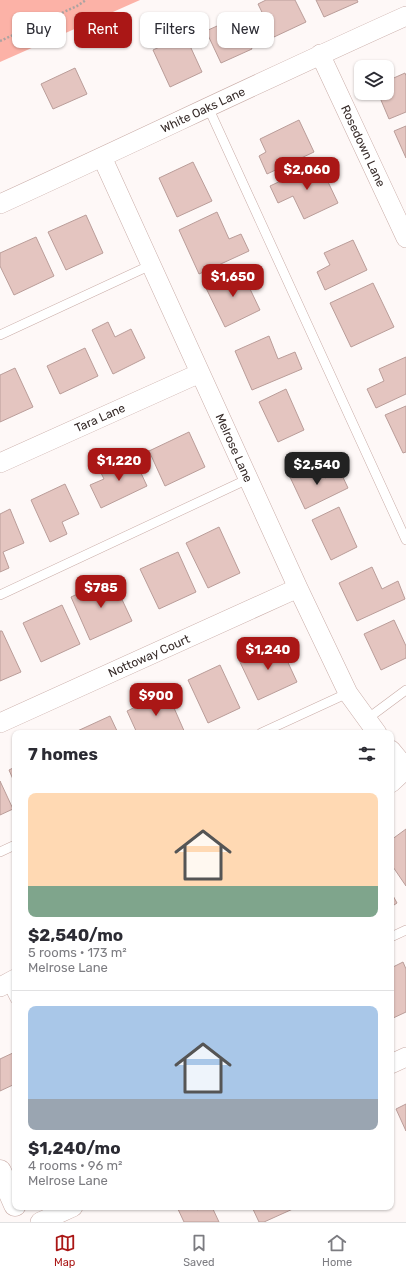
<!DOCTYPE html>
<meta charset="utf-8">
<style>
:root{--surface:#fff;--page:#f7f7f7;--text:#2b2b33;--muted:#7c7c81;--line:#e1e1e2;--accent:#aa1716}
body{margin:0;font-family:Rubik,sans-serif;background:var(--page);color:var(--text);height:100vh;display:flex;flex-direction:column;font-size:15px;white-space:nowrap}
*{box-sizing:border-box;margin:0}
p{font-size:13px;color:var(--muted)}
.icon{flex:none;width:22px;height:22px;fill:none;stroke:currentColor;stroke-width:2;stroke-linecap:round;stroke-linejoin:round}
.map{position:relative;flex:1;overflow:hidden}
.sheet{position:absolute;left:12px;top:730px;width:382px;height:480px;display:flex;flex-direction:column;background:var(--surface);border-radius:8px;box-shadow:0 1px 3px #0004}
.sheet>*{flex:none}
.top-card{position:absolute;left:12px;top:12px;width:382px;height:36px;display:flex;gap:8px}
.fabs{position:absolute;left:354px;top:60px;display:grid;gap:8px}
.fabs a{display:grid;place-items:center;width:40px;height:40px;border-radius:8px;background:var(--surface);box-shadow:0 1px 3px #0004;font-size:20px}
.price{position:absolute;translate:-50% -34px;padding:0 9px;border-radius:8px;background:var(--accent);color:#fff;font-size:13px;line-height:26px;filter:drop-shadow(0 1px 2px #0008)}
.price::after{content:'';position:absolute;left:50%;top:24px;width:12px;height:9px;margin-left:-6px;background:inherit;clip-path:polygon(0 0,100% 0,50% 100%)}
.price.current{background:#222;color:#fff}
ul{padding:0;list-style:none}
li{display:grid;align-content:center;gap:8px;height:212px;padding:0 16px}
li+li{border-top:1px solid var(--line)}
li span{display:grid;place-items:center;height:124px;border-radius:8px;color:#555}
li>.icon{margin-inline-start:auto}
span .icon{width:72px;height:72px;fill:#fffc;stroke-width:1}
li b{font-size:17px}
h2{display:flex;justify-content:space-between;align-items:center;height:48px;padding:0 16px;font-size:17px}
.pill{padding:0 14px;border-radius:8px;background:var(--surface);box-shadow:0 1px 3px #0004;font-size:14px;line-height:36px}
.pill.current{background:var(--accent);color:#fff}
.menu{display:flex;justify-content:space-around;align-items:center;height:56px;border-top:1px solid var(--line);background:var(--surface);font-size:11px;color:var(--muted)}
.menu a{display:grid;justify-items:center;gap:2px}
.menu .current{color:var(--accent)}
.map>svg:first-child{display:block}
.green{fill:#fcb2a7}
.building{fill:#e4c5c0;stroke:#ba9d99}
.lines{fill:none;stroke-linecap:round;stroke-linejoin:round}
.service-casing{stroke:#c9aca7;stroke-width:10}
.minor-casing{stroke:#c9aca7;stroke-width:20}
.secondary-casing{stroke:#c9aca7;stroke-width:23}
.path{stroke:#aba3a1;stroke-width:2.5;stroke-dasharray:2 2;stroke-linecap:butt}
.service{stroke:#fff;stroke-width:9}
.minor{stroke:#fff;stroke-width:19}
.secondary{stroke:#fff;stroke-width:22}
.labels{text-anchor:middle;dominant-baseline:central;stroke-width:4;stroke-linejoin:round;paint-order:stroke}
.street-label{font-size:12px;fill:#372c2a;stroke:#fff}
</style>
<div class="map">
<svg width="406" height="1222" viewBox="0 0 406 1222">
<rect width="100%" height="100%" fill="#fef8f7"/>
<path class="green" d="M0,0H140L0,62Z"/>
<path class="building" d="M266,0H295L306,22L274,37L258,4Z
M316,0H357L358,2L324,17Z
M237,17L252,49L221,63L206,31Z
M185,35L202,72L170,87L153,50Z
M75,68L87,94L53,109L41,84Z
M405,73L406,76V112L389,119L378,93H387V81Z
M299,120L314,152L267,174L259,156L266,152L260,139Z
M406,126V158L394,131Z
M193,162L212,201L177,217L159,178Z
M319,163L338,203L304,219L293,196L278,203L270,186Z
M217,212L229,239L241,234L249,251L199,274L179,230Z
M86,215L103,253L66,270L48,232Z
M36,237L54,276L14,295L0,266V253Z
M353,240L367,270L325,290L317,272L330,265L324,253Z
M241,270L260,310L225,327L205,286Z
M373,283L394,327L351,347L330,303Z
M108,322L115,337L131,329L145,358L113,374L92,330Z
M269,336L278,359L295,352L302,369L252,390L235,351Z
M85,348L98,376L60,394L47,366Z
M406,357V394L376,408L367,389L384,381L379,369Z
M15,368L33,407L0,422V375Z
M286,389L304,430L278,442L259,402Z
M406,406V452L403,453L385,415Z
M189,432L205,467L165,486L149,451Z
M133,456L147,486L101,508L90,485L104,479L100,471Z
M318,464L325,478L340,471L348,488L305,509L290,477Z
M65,484L79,514L62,522L67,534L50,542L31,500Z
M339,507L357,547L331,560L312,520Z
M10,509L24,543L3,552L9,568L0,572V514Z
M219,527L240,573L208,588L186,543Z
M178,552L196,592L159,609L140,569Z
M372,567L382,589L398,581L405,599L357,621L339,583Z
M112,578L132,621L90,640L71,597Z
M62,605L80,644L41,662L23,623Z
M394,620L406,646V658L381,670L364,634Z
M0,631H2L21,672L0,681Z
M278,641L297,682L258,700L239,660Z
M220,665L240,708L208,723L188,680Z
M167,692L185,733H137L127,711Z
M110,716L118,733H73Z
M15,767V784L9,770Z
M0,781L13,809L0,815Z
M406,829V886L391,864V840Z
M391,892L397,903L391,907Z
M403,962L406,969V1012L391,1019V968Z
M15,1052V1084L0,1091V1059Z
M406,1104V1131L396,1109Z
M177,1207H195L197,1210L202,1207H212L219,1222H184Z
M252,1207H295V1208L264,1222H259Z"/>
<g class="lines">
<g class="service-casing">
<path id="service" d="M208,107L406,540
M0,335L151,265
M0,595L248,479
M367,719L406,690
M261,733L348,693
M0,852L15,845
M391,937L406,930
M7,983L15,999"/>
</g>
<g class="minor-casing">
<path id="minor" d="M320,54L406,238
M102,157L298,588L348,693L377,733
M0,204C136,142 270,77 406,16
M0,463L200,373
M0,723L298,588
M391,750L406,768
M391,783L406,769
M0,987L15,979
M391,1064L406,1057
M40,1222L73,1207"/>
</g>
<g class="secondary-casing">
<path id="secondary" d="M0,1171L15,1205"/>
</g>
<path class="path" d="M0,41L77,6L86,0"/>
<use href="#service" class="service"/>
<use href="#minor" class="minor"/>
<use href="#secondary" class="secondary"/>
</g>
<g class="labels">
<g class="street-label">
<text transform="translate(203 110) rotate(-25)">White Oaks Lane</text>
<text transform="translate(363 146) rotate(65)">Rosedown Lane</text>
<text transform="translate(100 418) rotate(-24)">Tara Lane</text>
<text transform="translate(234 448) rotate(66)">Melrose Lane</text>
<text transform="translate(149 656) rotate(-24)">Nottoway Court</text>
</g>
</g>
</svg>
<div class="fabs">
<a><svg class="icon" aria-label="layers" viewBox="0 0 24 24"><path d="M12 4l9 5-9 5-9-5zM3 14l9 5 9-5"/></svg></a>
</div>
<b class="price" style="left:307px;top:191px">$2,060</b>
<b class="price" style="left:233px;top:298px">$1,650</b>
<b class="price" style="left:119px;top:482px">$1,220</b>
<b class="price current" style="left:317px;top:486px">$2,540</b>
<b class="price" style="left:101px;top:609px">$785</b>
<b class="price" style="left:268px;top:671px">$1,240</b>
<b class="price" style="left:156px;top:717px">$900</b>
<div class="top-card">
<a class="pill">Buy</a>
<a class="pill current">Rent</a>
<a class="pill">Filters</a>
<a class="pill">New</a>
</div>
<section class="sheet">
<h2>7 homes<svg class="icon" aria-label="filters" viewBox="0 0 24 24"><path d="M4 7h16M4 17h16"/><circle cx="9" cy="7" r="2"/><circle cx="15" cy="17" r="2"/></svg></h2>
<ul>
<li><span style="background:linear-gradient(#ffd9b3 75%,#7fa58c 0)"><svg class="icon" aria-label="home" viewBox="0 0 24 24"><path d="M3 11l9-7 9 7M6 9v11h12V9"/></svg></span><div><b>$2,540/mo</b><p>5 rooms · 173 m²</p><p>Melrose Lane</p></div></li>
<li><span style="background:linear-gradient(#a9c7e8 75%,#9aa5b1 0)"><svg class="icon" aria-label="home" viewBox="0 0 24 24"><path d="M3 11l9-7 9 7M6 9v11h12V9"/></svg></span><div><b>$1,240/mo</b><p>4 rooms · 96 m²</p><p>Melrose Lane</p></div></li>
</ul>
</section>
</div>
<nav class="menu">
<a class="current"><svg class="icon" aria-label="map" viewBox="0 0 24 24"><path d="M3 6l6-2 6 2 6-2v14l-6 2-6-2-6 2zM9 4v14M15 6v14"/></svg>Map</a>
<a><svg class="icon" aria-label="saved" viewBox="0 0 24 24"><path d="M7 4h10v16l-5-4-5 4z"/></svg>Saved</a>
<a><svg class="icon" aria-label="home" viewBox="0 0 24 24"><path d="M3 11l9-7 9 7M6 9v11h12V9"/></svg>Home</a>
</nav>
